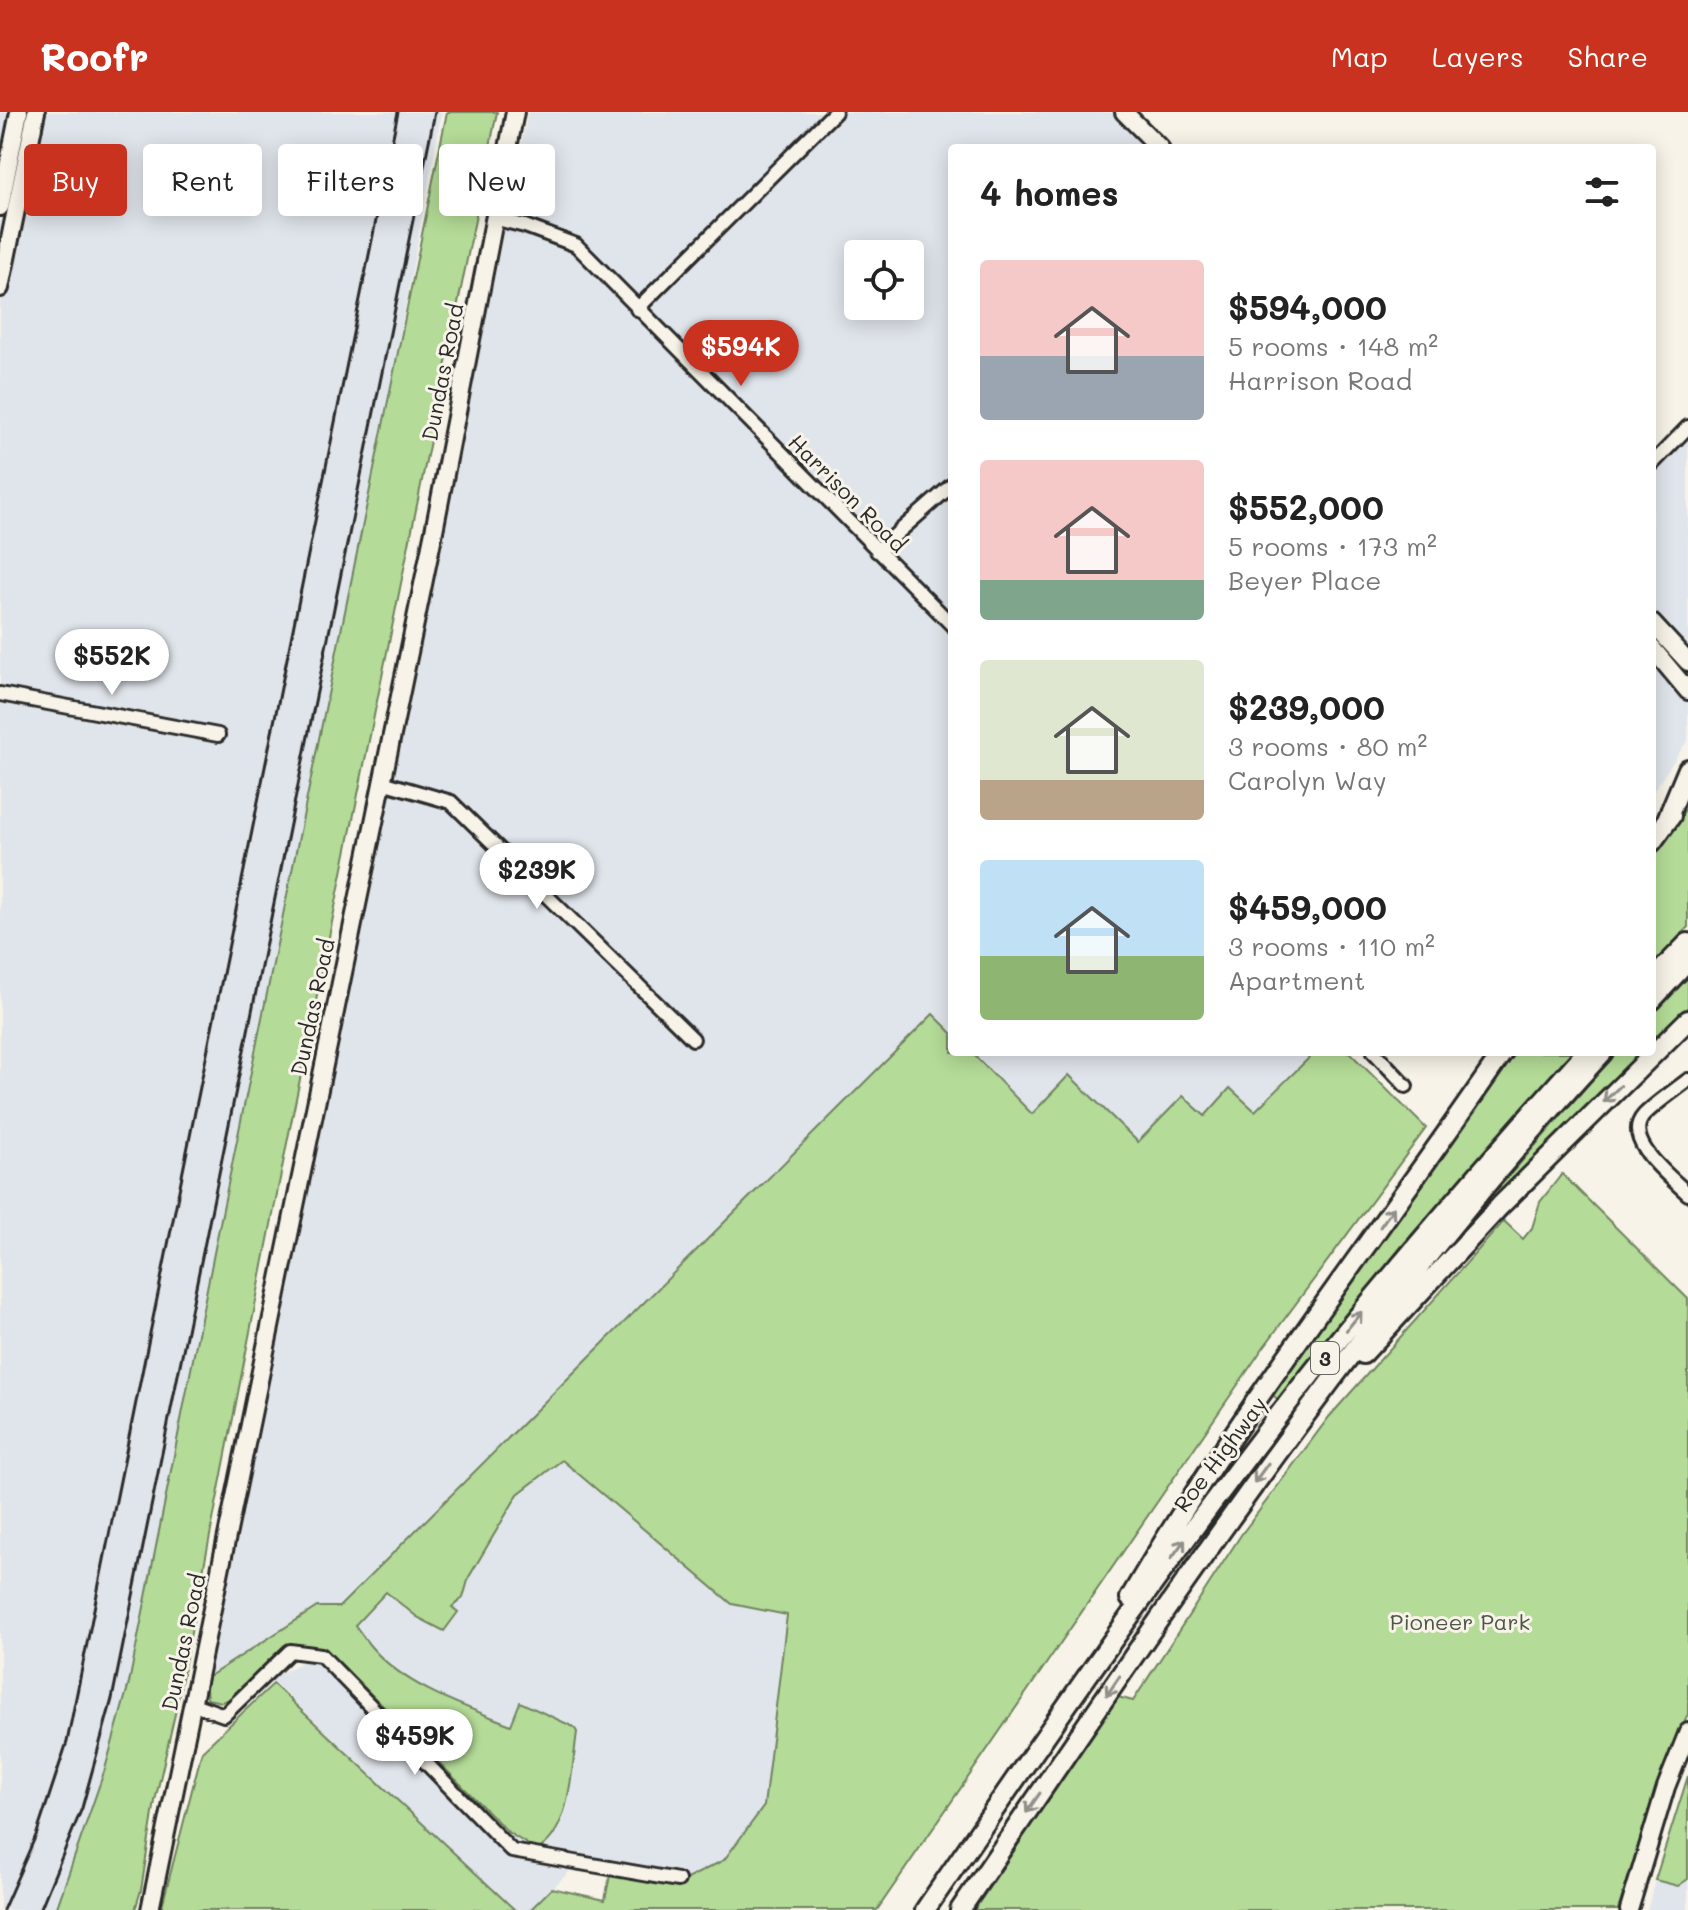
<!DOCTYPE html>
<meta charset="utf-8">
<style>
:root{--surface:#fff;--page:#f2f2f2;--text:#222;--muted:#767676;--accent:#c8321e}
body{margin:0;font-family:Mali,sans-serif;background:var(--page);color:var(--text);height:100vh;display:flex;flex-direction:column;font-size:30px;white-space:nowrap}
*{box-sizing:border-box;margin:0}
p{font-size:26px;color:var(--muted)}
.icon{flex:none;width:44px;height:44px;fill:none;stroke:currentColor;stroke-width:2;stroke-linecap:round;stroke-linejoin:round}
.map{position:relative;flex:1;overflow:hidden}
.panel{position:absolute;left:948px;top:32px;width:708px;height:912px;display:flex;flex-direction:column;background:var(--surface);border-radius:8px;box-shadow:0 4px 20px #0003}
.panel>*{flex:none}
.hud{position:absolute;left:24px;top:32px;width:760px;height:72px;display:flex;gap:16px}
.fabs{position:absolute;left:844px;top:128px;display:grid;gap:16px}
.fabs a{display:grid;place-items:center;width:80px;height:80px;border-radius:8px;background:var(--surface);box-shadow:0 4px 20px #0003;font-size:40px}
.price{position:absolute;translate:-50% -68px;padding:0 18px;border-radius:28px;background:#fff;color:#222;font-size:26px;line-height:52px;filter:drop-shadow(0 2px 4px #0008)}
.price::after{content:'';position:absolute;left:50%;top:48px;width:24px;height:18px;margin-left:-12px;background:inherit;clip-path:polygon(0 0,100% 0,50% 100%)}
.price.selected{background:var(--accent);color:#fff}
ul{padding:0;list-style:none}
li{display:flex;align-items:center;gap:24px;height:200px;padding:0 32px}
li span{display:grid;place-items:center;flex:none;width:224px;height:160px;border-radius:8px;color:#555}
li>.icon{margin-inline-start:auto}
span .icon{width:96px;height:96px;fill:#fffc;stroke-width:1}
li b{font-size:34px}
h2{display:flex;justify-content:space-between;align-items:center;height:96px;padding:0 32px;font-size:34px}
.chip{padding:0 28px;border-radius:8px;background:var(--surface);box-shadow:0 4px 20px #0003;font-size:28px;line-height:72px}
.chip.selected{background:var(--accent);color:#fff}
header{display:flex;align-items:center;gap:48px;box-sizing:border-box;height:112px;padding:0 40px;background:var(--accent);color:#fff}
header strong{font-size:38px}
nav{display:flex;gap:44px;margin-inline-start:auto;font-size:28px}
.map>svg:first-child{display:block}
.built{fill:#e0e5eb;fill-rule:evenodd}
.green{fill:#b4db97;stroke:#708361;stroke-width:2}
.lines{fill:none;stroke-linecap:round;stroke-linejoin:round}
.minor-casing{stroke:#2b2b2b;stroke-width:18}
.major-casing{stroke:#2b2b2b;stroke-width:22}
.highway-casing{stroke:#2b2b2b;stroke-width:24}
.minor{stroke:#f7f3e8;stroke-width:12}
.major{stroke:#f7f3e8;stroke-width:16}
.highway{stroke:#f7f3e8;stroke-width:18}
.rail{stroke:#2b2b2b;stroke-width:3}
.oneway{stroke:#918f8a}
.labels{text-anchor:middle;dominant-baseline:central;stroke-width:6;stroke-linejoin:round;paint-order:stroke}
.shield{fill:#f7f3e8;stroke:#686764;stroke-width:2}
.shield-label{font-size:20px;font-weight:bold;fill:#2b2b2b}
.street-label{font-size:22px;fill:#2b2b2b;stroke:#f7f3e8}
.park-label{font-size:22px;fill:#4d5746;stroke:#f7f3e8}
</style>
<header>
<strong>Roofr</strong>
<nav><a>Map</a><a>Layers</a><a>Share</a></nav>
</header>
<div class="map">
<svg width="1688" height="1798" viewBox="0 0 1688 1798">
<rect width="100%" height="100%" fill="#f7f3e8"/>
<filter id="ink" filterUnits="userSpaceOnUse"><feTurbulence type="fractalNoise" baseFrequency=".0125" numOctaves="2"/><feDisplacementMap in="SourceGraphic" scale="16" xChannelSelector="R" yChannelSelector="G"/><feConvolveMatrix kernelMatrix="1 2 1 2 8 2 1 2 1" color-interpolation-filters="sRGB"/></filter>
<g filter="url(#ink)">
<path class="built" d="M0,0H442L360,435L239,1013L121,1611L56,1798H0Z
M528,0H1133L1169,36H952V921L933,903L339,1496L205,1567L245,1385ZM858,142H910V194H858Z
M1688,314V628L1652,681V351Z
M971,940H1315L1255,999L1205,1005L1138,1031L1070,964L1033,1002Z
M563,1346L732,1492L787,1503L764,1695L724,1748L679,1771L570,1759L530,1798H515L270,1567L337,1532L386,1480L417,1505L475,1457L518,1382Z
M1688,1767V1798H1647L1655,1768L1678,1774Z"/>
<path class="green" d="M447,0H497L287,1031L175,1602L155,1689L141,1778L135,1798H56L105,1657L129,1571L216,1131Z
M1688,694V815L1652,854V742Z
M1688,861V904L1652,937V900Z
M933,902L952,921V940H971L1032,1002L1069,963L1138,1030L1183,984L1205,1004L1230,976L1255,999L1315,940H1349L1426,1016L1263,1236L877,1798H530L552,1776L605,1788L610,1763L679,1771L724,1748L764,1694L787,1503L732,1492L562,1348L518,1382L469,1465L463,1486L452,1495L458,1500L444,1519L417,1505L386,1480L355,1513C361,1521 367,1531 374,1538C408,1576 464,1594 511,1613L520,1590L574,1615L577,1620C572,1653 571,1721 537,1738L509,1721L337,1548C282,1508 269,1557 230,1587L222,1590L207,1587L205,1567L317,1495H339Z
M1509,940H1572L1401,1135L1279,1288L1268,1280Z
M1616,940H1649L1421,1166Z
M1562,1062L1688,1187V1602L1656,1680L1618,1798H974L1118,1585L1133,1589L1241,1423L1329,1305L1504,1109L1523,1127L1532,1116L1540,1090Z
M273,1572L515,1798H161L202,1639Z
M1688,1664V1767L1678,1774L1655,1768Z"/>
<g class="lines">
<g class="minor-casing">
<path id="minor" d="M493,106L525,114L576,133L952,513
M637,197L835,0
M1652,352L1688,315
M877,439L952,373
M0,582L218,623
M382,670L451,690L693,927
M1374,940L1406,974
M1688,968C1674,979 1657,990 1644,1003C1621,1028 1671,1065 1688,1082
M193,1592L224,1603L290,1539L321,1543L512,1739L678,1768"/>
</g>
<g class="major-casing">
<path id="major" d="M1124,0L1160,36
M0,95L19,0
M0,176L36,0
M1652,511L1688,550
M1652,536L1688,579
M150,1798L434,419L515,0
M1629,1798L1666,1675L1688,1620"/>
</g>
<g class="highway-casing">
<path id="highway" d="M1665,712L1688,657
M1652,730L1671,704
M1652,868L1688,831
M1652,888L1688,849
M1363,1242L1500,1094L1688,908
M1130,1486C1241,1295 1379,1122 1503,940
M925,1798C1044,1625 1163,1452 1292,1286C1386,1167 1485,1053 1586,940
M960,1798C1162,1503 1359,1203 1603,940"/>
</g>
<use href="#minor" class="minor"/>
<use href="#major" class="major"/>
<use href="#highway" class="highway"/>
<path class="rail" d="M3,1798L37,1721L67,1630L398,0
M40,1798L82,1696L112,1587L435,0"/>
</g>
<defs><path id="oneway-shaft" d="M-6 0H5M1.5-3L5.5 0L1.5 3" fill="none" stroke-width="1.6" stroke-linecap="round" stroke-linejoin="round" transform="scale(2)"/></defs>
<g class="oneway">
<use href="#oneway-shaft" transform="translate(1612 982) rotate(136)"/>
<use href="#oneway-shaft" transform="translate(1387 1105) rotate(-55)"/>
<use href="#oneway-shaft" transform="translate(1354 1209) rotate(-51)"/>
<use href="#oneway-shaft" transform="translate(1261 1361) rotate(126)"/>
<use href="#oneway-shaft" transform="translate(1178 1437) rotate(-54)"/>
<use href="#oneway-shaft" transform="translate(1113 1574) rotate(124)"/>
<use href="#oneway-shaft" transform="translate(1033 1691) rotate(125)"/>
</g>
</g>
<g class="labels">
<rect class="shield" x="1311" y="1230" width="28" height="32" rx="6"/>
<g class="shield-label">
<text x="1325" y="1246">3</text>
</g>
<g class="street-label">
<text transform="translate(442 260) rotate(-79)">Dundas Road</text>
<text transform="translate(848 381) rotate(45)">Harrison Road</text>
<text transform="translate(312 895) rotate(-78)">Dundas Road</text>
<text transform="translate(1220 1342) rotate(-53)">Roe Highway</text>
<text transform="translate(183 1530) rotate(-78)">Dundas Road</text>
</g>
<g class="park-label">
<text x="1460" y="1509">Pioneer Park</text>
</g>
</g>
</svg>
<div class="fabs">
<a><svg class="icon" aria-label="locate" viewBox="0 0 24 24"><circle cx="12" cy="12" r="6"/><path d="M12 2v4M12 18v4M2 12h4M18 12h4"/></svg></a>
</div>
<b class="price selected" style="left:741px;top:276px">$594K</b>
<b class="price" style="left:112px;top:585px">$552K</b>
<b class="price" style="left:537px;top:799px">$239K</b>
<b class="price" style="left:415px;top:1665px">$459K</b>
<div class="hud">
<a class="chip selected">Buy</a>
<a class="chip">Rent</a>
<a class="chip">Filters</a>
<a class="chip">New</a>
</div>
<section class="panel">
<h2>4 homes<svg class="icon" aria-label="filters" viewBox="0 0 24 24"><path d="M4 7h16M4 17h16"/><circle cx="9" cy="7" r="2"/><circle cx="15" cy="17" r="2"/></svg></h2>
<ul>
<li><span style="background:linear-gradient(#f6c9c9 60%,#9aa5b1 0)"><svg class="icon" aria-label="home" viewBox="0 0 24 24"><path d="M3 11l9-7 9 7M6 9v11h12V9"/></svg></span><div><b>$594,000</b><p>5 rooms · 148 m²</p><p>Harrison Road</p></div></li>
<li><span style="background:linear-gradient(#f6c9c9 75%,#7fa58c 0)"><svg class="icon" aria-label="home" viewBox="0 0 24 24"><path d="M3 11l9-7 9 7M6 9v11h12V9"/></svg></span><div><b>$552,000</b><p>5 rooms · 173 m²</p><p>Beyer Place</p></div></li>
<li><span style="background:linear-gradient(#dfe7d0 75%,#b9a48a 0)"><svg class="icon" aria-label="home" viewBox="0 0 24 24"><path d="M3 11l9-7 9 7M6 9v11h12V9"/></svg></span><div><b>$239,000</b><p>3 rooms · 80 m²</p><p>Carolyn Way</p></div></li>
<li><span style="background:linear-gradient(#bfe0f5 60%,#8fb573 0)"><svg class="icon" aria-label="home" viewBox="0 0 24 24"><path d="M3 11l9-7 9 7M6 9v11h12V9"/></svg></span><div><b>$459,000</b><p>3 rooms · 110 m²</p><p>Apartment</p></div></li>
</ul>
</section>
</div>
